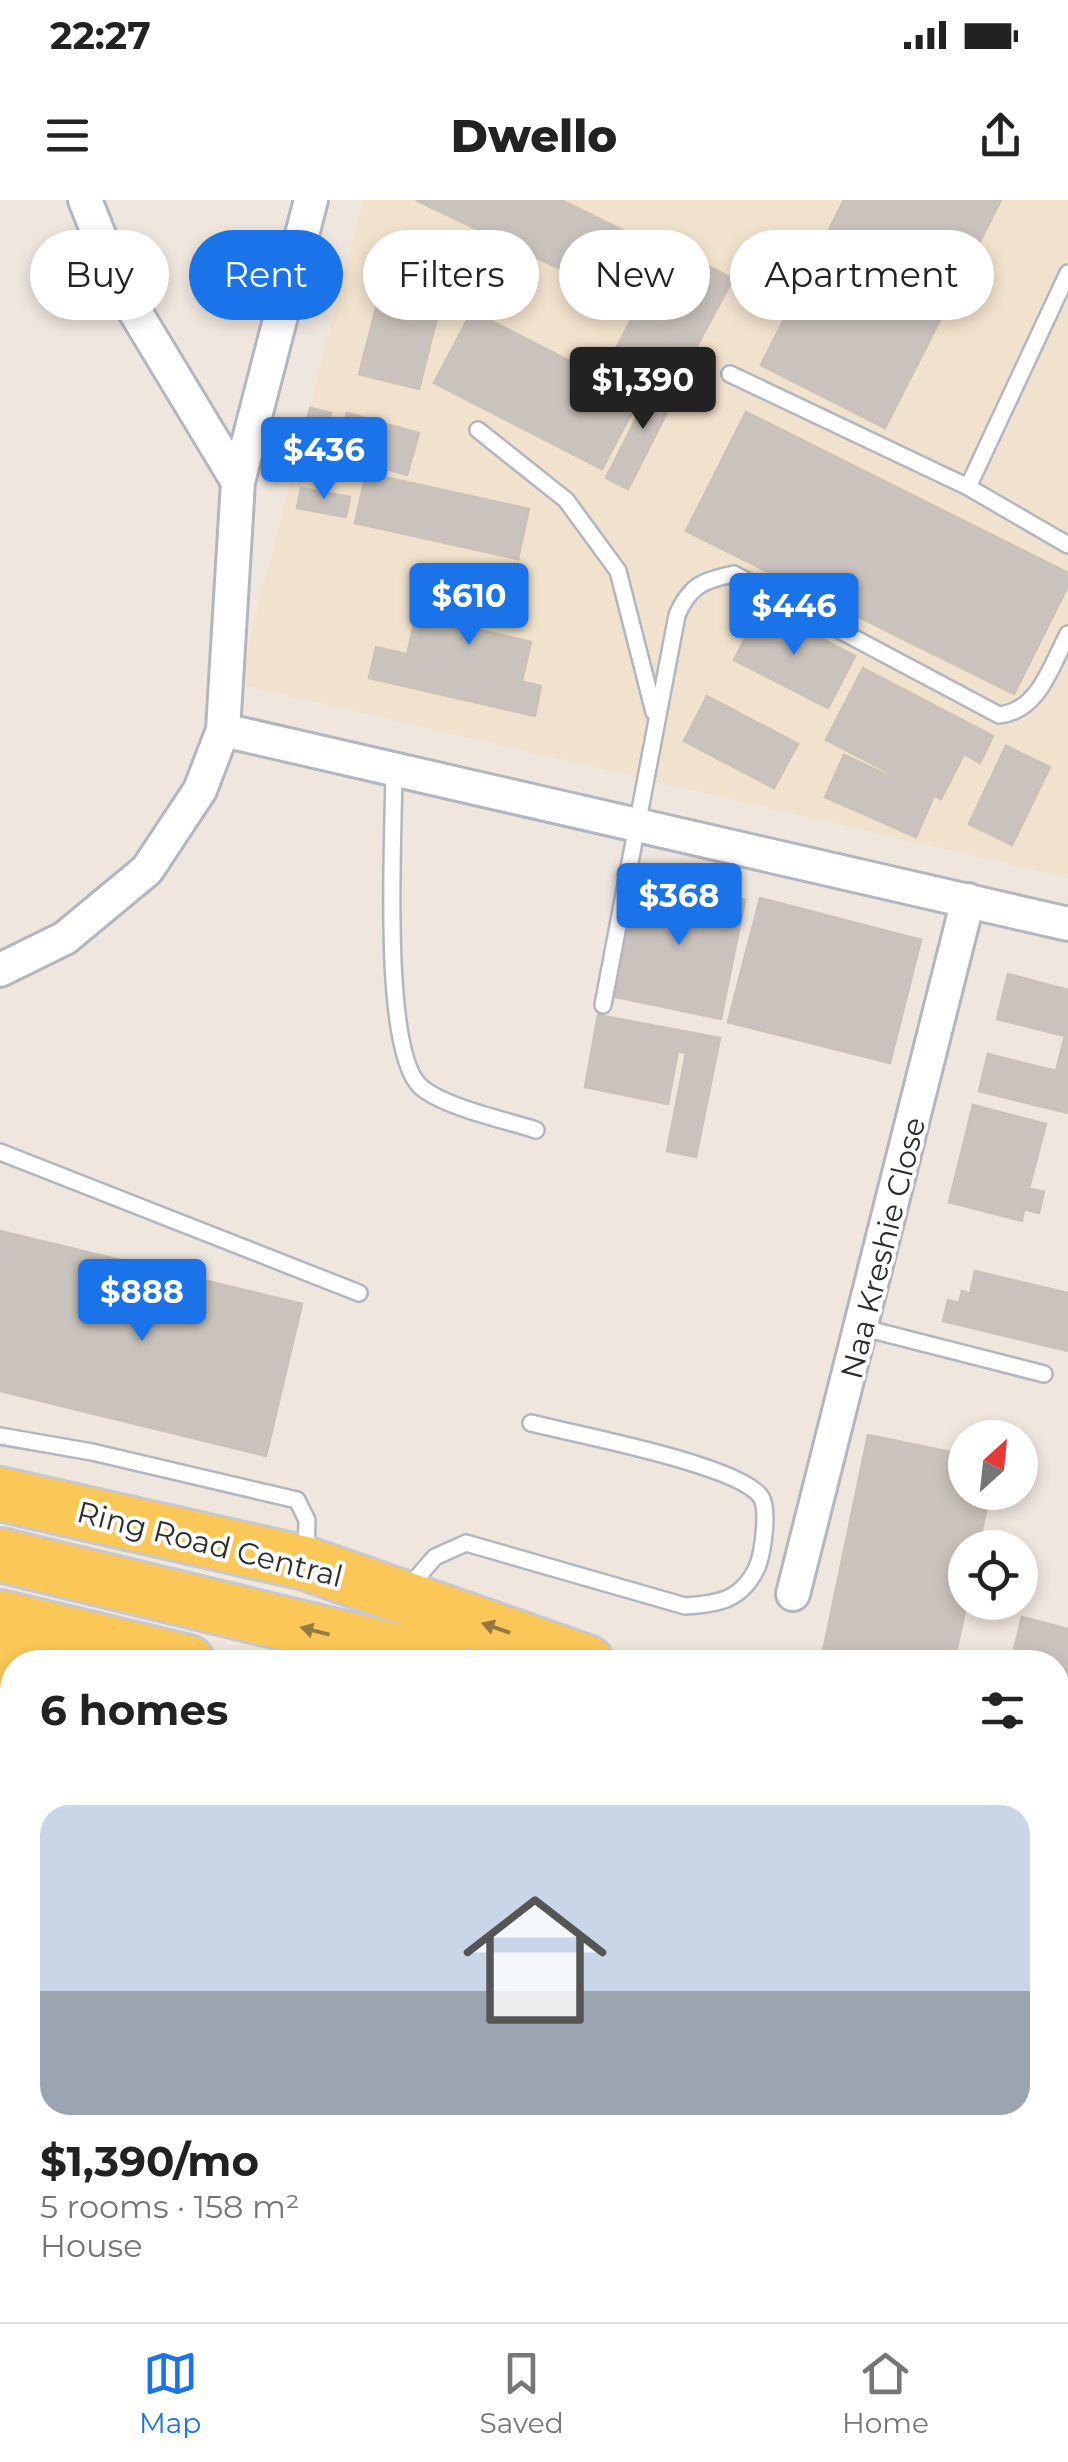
<!DOCTYPE html>
<meta charset="utf-8">
<style>
:root{--surface:#fff;--page:#f2f2f2;--text:#222;--muted:#767676;--line:#e0e0e0;--accent:#1a73e8}
body{margin:0;font-family:Montserrat,sans-serif;background:var(--page);color:var(--text);height:100vh;display:flex;flex-direction:column;font-size:38px;white-space:nowrap}
*{box-sizing:border-box;margin:0}
p{font-size:32px;color:var(--muted)}
.icon{flex:none;width:55px;height:55px;fill:none;stroke:currentColor;stroke-width:2;stroke-linecap:round;stroke-linejoin:round}
.map{position:relative;flex:1;overflow:hidden}
.side{position:absolute;left:0px;top:1450px;width:1070px;height:672px;display:flex;flex-direction:column;background:var(--surface);border-radius:40px 40px 0 0;box-shadow:0 5px 15px #0003}
.side>*{flex:none}
.top-card{position:absolute;left:30px;top:30px;width:1010px;height:90px;display:flex;gap:20px}
.needle{width:65px;rotate:27deg}
.controls{position:absolute;left:948px;top:1220px;display:grid;gap:20px}
.controls a{display:grid;place-items:center;width:90px;height:90px;border-radius:50%;background:var(--surface);box-shadow:0 5px 15px #0003;font-size:50px}
.price{position:absolute;translate:-50% -85px;padding:0 22px;border-radius:10px;background:var(--accent);color:#fff;font-size:32px;line-height:65px;filter:drop-shadow(0 2px 5px #0008)}
.price::after{content:'';position:absolute;left:50%;top:60px;width:30px;height:22px;margin-left:-15px;background:inherit;clip-path:polygon(0 0,100% 0,50% 100%)}
.price.active{background:#222;color:#fff}
ul{padding:0;list-style:none}
li{display:grid;align-content:center;gap:20px;height:530px;padding:0 40px}
li span{display:grid;place-items:center;height:310px;border-radius:30px;color:#555}
li>.icon{margin-inline-start:auto}
span .icon{width:180px;height:180px;fill:#fffc;stroke-width:1}
li b{font-size:42px}
h2{display:flex;justify-content:space-between;align-items:center;height:120px;padding:0 40px;font-size:42px}
.chip{padding:0 35px;border-radius:45px;background:var(--surface);box-shadow:0 5px 15px #0003;font-size:35px;line-height:90px}
.chip.active{background:var(--accent);color:#fff}
.status{display:flex;justify-content:space-between;align-items:center;height:70px;padding:0 50px;background:var(--surface);direction:ltr}
.status svg{height:28px;fill:currentColor}
header{display:flex;justify-content:space-between;align-items:center;height:130px;padding:0 40px;background:var(--surface);font-size:45px;font-weight:800}
.tabs{display:flex;justify-content:space-around;align-items:center;height:140px;border-top:2px solid var(--line);background:var(--surface);font-size:28px;color:var(--muted)}
.tabs a{display:grid;justify-items:center;gap:5px}
.tabs .active{color:var(--accent)}
.map>svg:first-child{display:block}
.education{fill:#f1e2cd}
.building{fill:#cac3bd;stroke:#cbc2b7;stroke-width:2.5}
.lines{fill:none;stroke-linecap:round;stroke-linejoin:round}
.lane-casing{stroke:#b2b6c1;stroke-width:20}
.street-casing{stroke:#b2b6c1;stroke-width:38}
.primary-casing{stroke:#c8c8c8;stroke-width:58}
.lane{stroke:#fff;stroke-width:15}
.street{stroke:#fff;stroke-width:32}
.primary{stroke:#fbc757;stroke-width:52}
.oneway{fill:#947a42}
.labels{text-anchor:middle;dominant-baseline:central;stroke-width:8;stroke-linejoin:round;paint-order:stroke}
.street-label{font-size:30px;fill:#2c2c2c;stroke:#fff}
</style>
<div class="status"><b>22:27</b><svg viewBox="0 0 49 12"><path d="M0 12V9h3v3zM5 12V6h3v6zM10 12V3h3v9zM15 12V0h3v12zM26 1h20v11H26zM47 4h2v5h-2z"/></svg></div>
<header><svg class="icon" aria-label="menu" viewBox="0 0 24 24"><path d="M4 6h16M4 12h16M4 18h16"/></svg>Dwello<svg class="icon" aria-label="share" viewBox="0 0 24 24"><path d="M12 15V3M7 8l5-5 5 5M5 13v7h14v-7"/></svg></header>
<div class="map">
<svg width="1068" height="2122" viewBox="0 0 1068 2122">
<rect width="100%" height="100%" fill="#efe6de"/>
<path class="education" d="M363,0H1068V678L238,484Z"/>
<path class="building" d="M416,0H561L661,49L635,105Z
M844,0H1001L885,228L761,165Z
M670,46L733,79L677,183L653,170L650,176L612,156Z
M390,54L449,70L419,189L359,174Z
M472,111L640,197L602,269L434,183Z
M658,175L680,187L628,289L606,278Z
M310,208L331,213L319,262L298,257Z
M746,212L1068,373V386L1014,494L686,331Z
M347,213L419,233L407,275L336,254Z
M366,273L529,309L518,359L355,323Z
M301,288L350,297L346,317L297,308Z
M761,407L855,456L828,508L734,460Z
M416,415L531,442L522,481L407,455Z
M376,447L541,486L535,516L369,478Z
M863,468L993,536L980,563L964,554L941,599L826,540Z
M707,496L798,544L774,588L684,541Z
M1006,546L1050,567L1012,645L969,624Z
M844,555L934,596L916,637L825,597Z
M637,677L745,700L721,819L612,796Z
M760,698L921,740L890,863L728,822Z
M1008,774L1068,790V913L979,891L988,854L1056,871L1065,836L997,819Z
M598,815L720,838L696,957L667,951L686,853L678,851L668,904L585,887Z
M973,905L1046,924L1029,988L1044,992L1039,1013L1024,1009L1022,1021L949,1002Z
M0,1031L302,1104L266,1256L0,1191Z
M975,1071L1068,1093V1151L943,1121L948,1100L959,1103L962,1091L970,1094Z
M868,1235L965,1255V1292H990L978,1348H965L967,1402L954,1462L821,1461Z
M1022,1417L1068,1429V1522L1058,1520V1462H1011Z
M12,1543V1625L2,1621L1,1627L0,1584Z
M1068,1809V1856L1058,1853Z
M1058,1893L1068,1896L1067,1951L1058,1949Z
M166,2110H249L246,2122H202Z
M272,2110H366L363,2122H269Z
M385,2110H415L455,2119L383,2122Z
M497,2110H575L573,2122H524L495,2115Z
M589,2110H662L659,2122H586Z
M680,2110H712L709,2122H677Z
M790,2110H819L816,2122H751L753,2112L787,2122Z"/>
<g class="lines">
<g class="lane-casing">
<path id="lane" d="M1068,73L968,287L1068,345
M730,174L968,287
M478,230L566,300L618,371L654,512
M394,569C394,629 380,851 421,887C444,907 505,920 536,930
M603,805L677,415C690,385 704,380 734,374L999,515C1039,511 1051,466 1068,434
M0,952L359,1093
M864,1128L1044,1174
M0,1236L92,1252L297,1300L307,1320L306,1354
M407,1389L435,1357L466,1343L685,1406C719,1404 743,1400 758,1365C763,1350 769,1310 761,1297C740,1265 574,1234 531,1223"/>
</g>
<g class="street-casing">
<path id="street" d="M85,0L119,85L238,282
M223,530L1068,724
M0,770L65,738L147,670L200,590L223,530L238,282L311,0
M793,1394L968,700
M0,1817L12,1819
M1058,2067L1068,2070"/>
</g>
<g class="primary-casing">
<path id="primary" d="M0,1294L305,1363L587,1462
M0,1355L444,1462
M0,1417L188,1462
M0,1462L12,1466
M1058,1608L1068,1610
M1058,1675L1068,1678
M1058,1731L1068,1733"/>
</g>
<use href="#lane" class="lane"/>
<use href="#street" class="street"/>
<use href="#primary" class="primary"/>
</g>
<defs><path id="oneway-solid" d="M-6-.8H1V-3.2L6.5 0L1 3.2V.8H-6Z" transform="scale(2.5)"/></defs>
<g class="oneway">
<use href="#oneway-solid" transform="translate(496 1428) rotate(-161)"/>
<use href="#oneway-solid" transform="translate(315 1431) rotate(-166)"/>
</g>
<g class="labels">
<g class="street-label">
<text transform="translate(883 1048) rotate(-76)">Naa Kreshie Close</text>
<text transform="translate(210 1344) rotate(14)">Ring Road Central</text>
</g>
</g>
</svg>
<div class="controls">
<a><svg class="needle" viewBox="-14 -14 28 28"><path d="M0-13l5 13h-10z" fill="#e53935"/><path d="M0 13l5-13h-10z" fill="#767676"/></svg></a>
<a><svg class="icon" aria-label="locate" viewBox="0 0 24 24"><circle cx="12" cy="12" r="6"/><path d="M12 2v4M12 18v4M2 12h4M18 12h4"/></svg></a>
</div>
<b class="price active" style="left:643px;top:232px">$1,390</b>
<b class="price" style="left:324px;top:302px">$436</b>
<b class="price" style="left:469px;top:448px">$610</b>
<b class="price" style="left:794px;top:458px">$446</b>
<b class="price" style="left:679px;top:748px">$368</b>
<b class="price" style="left:142px;top:1144px">$888</b>
<div class="top-card">
<a class="chip">Buy</a>
<a class="chip active">Rent</a>
<a class="chip">Filters</a>
<a class="chip">New</a>
<a class="chip">Apartment</a>
</div>
<section class="side">
<h2>6 homes<svg class="icon" aria-label="filters" viewBox="0 0 24 24"><path d="M4 7h16M4 17h16"/><circle cx="9" cy="7" r="2"/><circle cx="15" cy="17" r="2"/></svg></h2>
<ul>
<li><span style="background:linear-gradient(#c9d6e8 60%,#9aa5b1 0)"><svg class="icon" aria-label="home" viewBox="0 0 24 24"><path d="M3 11l9-7 9 7M6 9v11h12V9"/></svg></span><div><b>$1,390/mo</b><p>5 rooms · 158 m²</p><p>House</p></div></li>
</ul>
</section>
</div>
<nav class="tabs">
<a class="active"><svg class="icon" aria-label="map" viewBox="0 0 24 24"><path d="M3 6l6-2 6 2 6-2v14l-6 2-6-2-6 2zM9 4v14M15 6v14"/></svg>Map</a>
<a><svg class="icon" aria-label="saved" viewBox="0 0 24 24"><path d="M7 4h10v16l-5-4-5 4z"/></svg>Saved</a>
<a><svg class="icon" aria-label="home" viewBox="0 0 24 24"><path d="M3 11l9-7 9 7M6 9v11h12V9"/></svg>Home</a>
</nav>
